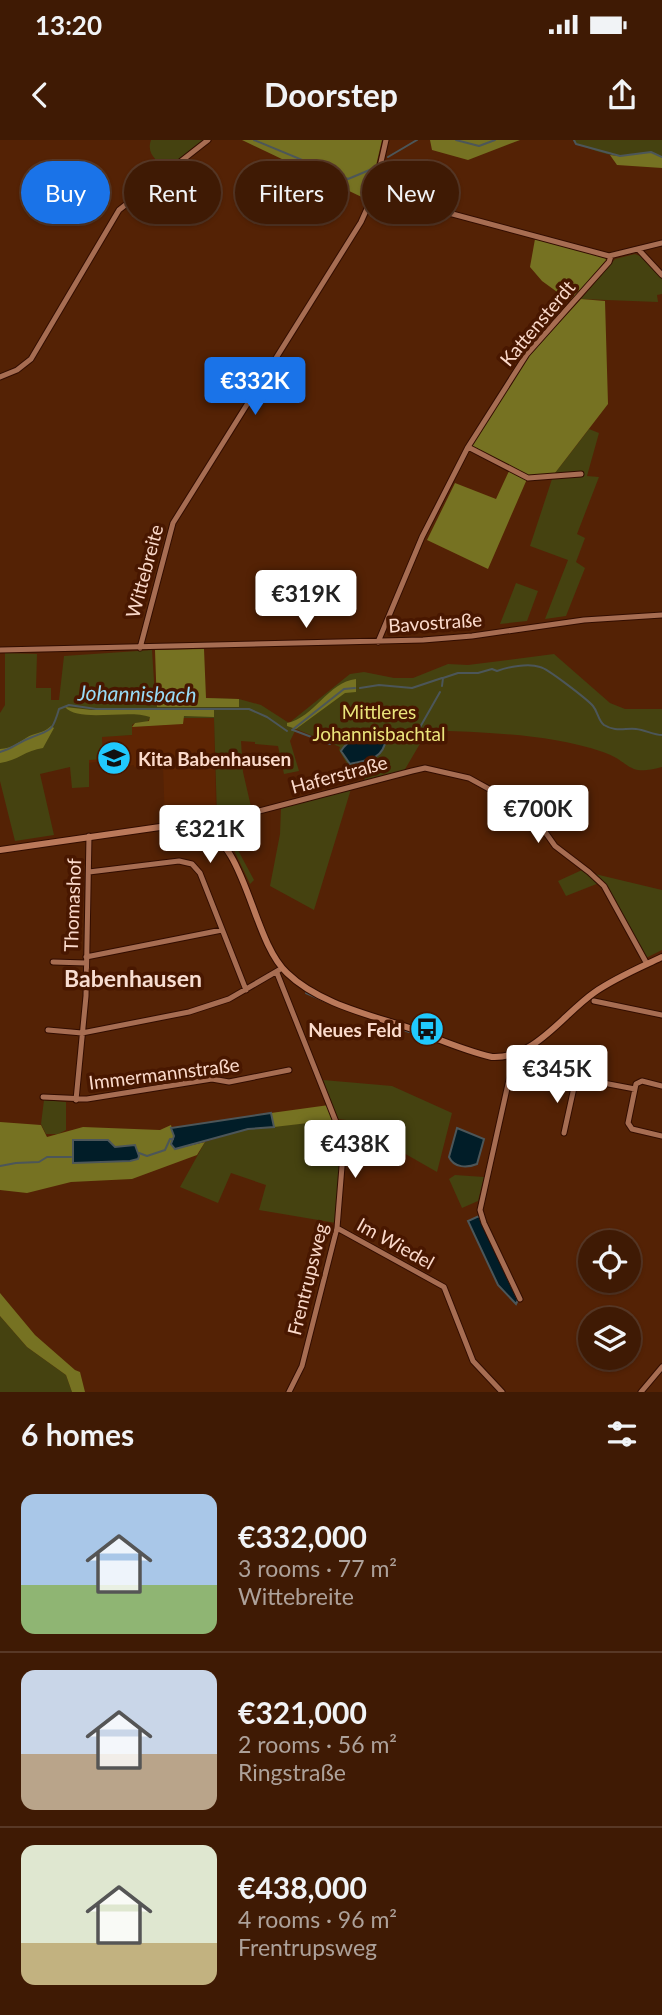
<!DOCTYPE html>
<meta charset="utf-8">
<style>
:root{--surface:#3f1a04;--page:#4a2713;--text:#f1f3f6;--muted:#ada19a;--line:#583826;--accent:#1a73e8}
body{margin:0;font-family:Lato,sans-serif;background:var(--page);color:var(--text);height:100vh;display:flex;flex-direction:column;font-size:26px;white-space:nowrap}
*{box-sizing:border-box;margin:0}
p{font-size:23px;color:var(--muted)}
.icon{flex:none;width:38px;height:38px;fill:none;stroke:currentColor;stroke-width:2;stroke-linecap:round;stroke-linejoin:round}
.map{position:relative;height:1252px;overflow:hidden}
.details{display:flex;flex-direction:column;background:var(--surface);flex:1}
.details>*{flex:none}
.banner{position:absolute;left:21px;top:21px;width:621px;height:63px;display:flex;gap:14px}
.buttons{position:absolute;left:578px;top:1090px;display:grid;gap:14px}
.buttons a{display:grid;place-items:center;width:63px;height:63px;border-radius:50%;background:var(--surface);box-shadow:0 2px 5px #0004,0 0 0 2px var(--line);font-size:35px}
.price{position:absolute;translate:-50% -60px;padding:0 16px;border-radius:7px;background:#fff;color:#222;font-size:23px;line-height:46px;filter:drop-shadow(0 2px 4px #0008)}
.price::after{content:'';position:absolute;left:50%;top:42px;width:21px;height:16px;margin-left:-10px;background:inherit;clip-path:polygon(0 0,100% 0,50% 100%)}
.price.on{background:var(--accent);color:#fff}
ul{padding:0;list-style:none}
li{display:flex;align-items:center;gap:21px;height:175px;padding:0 21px}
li+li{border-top:2px solid var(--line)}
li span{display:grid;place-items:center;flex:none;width:196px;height:140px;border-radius:14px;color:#555}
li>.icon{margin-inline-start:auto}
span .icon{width:84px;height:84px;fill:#fffc;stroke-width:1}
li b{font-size:30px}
h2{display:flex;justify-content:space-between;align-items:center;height:84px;padding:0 21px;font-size:30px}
.pill{padding:0 24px;border-radius:32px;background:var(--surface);box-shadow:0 2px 5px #0004,0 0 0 2px var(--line);font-size:24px;line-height:63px}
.pill.on{background:var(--accent);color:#fff}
.status{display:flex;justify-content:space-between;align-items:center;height:49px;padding:0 35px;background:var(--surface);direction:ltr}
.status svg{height:19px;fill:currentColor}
header{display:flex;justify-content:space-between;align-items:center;height:91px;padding:0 21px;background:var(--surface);font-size:32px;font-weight:700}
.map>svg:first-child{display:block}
.built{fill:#5e2503}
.green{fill:#454210}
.forest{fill:#767222;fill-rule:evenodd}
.water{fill:#011d28;stroke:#4c5659;stroke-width:2}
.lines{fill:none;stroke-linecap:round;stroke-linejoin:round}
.stream{stroke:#4c5659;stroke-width:2}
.minor-casing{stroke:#320d00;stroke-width:7}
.major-casing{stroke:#320d00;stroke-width:8}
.minor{stroke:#a76d52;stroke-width:5}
.major{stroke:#bb795a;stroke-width:6}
.labels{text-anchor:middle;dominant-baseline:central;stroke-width:7;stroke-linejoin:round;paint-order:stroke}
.street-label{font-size:19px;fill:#fbdacb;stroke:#481700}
.park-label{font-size:19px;fill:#ebe57b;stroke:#481700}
.poi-label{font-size:19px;font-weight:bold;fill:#fbdacb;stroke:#481700;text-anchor:start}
.water-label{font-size:21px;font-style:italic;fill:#98dbf7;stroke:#481700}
.quarter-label{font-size:23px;font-weight:bold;fill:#f7ddd1;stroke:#481700}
</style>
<div class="status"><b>13:20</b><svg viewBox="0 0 49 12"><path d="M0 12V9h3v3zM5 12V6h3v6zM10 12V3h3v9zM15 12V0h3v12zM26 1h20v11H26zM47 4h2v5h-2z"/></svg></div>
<header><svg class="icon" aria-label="back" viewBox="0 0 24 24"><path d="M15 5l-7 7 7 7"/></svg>Doorstep<svg class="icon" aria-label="share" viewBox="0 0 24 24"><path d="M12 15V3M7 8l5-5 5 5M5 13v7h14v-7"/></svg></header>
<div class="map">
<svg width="662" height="1252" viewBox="0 0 662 1252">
<rect width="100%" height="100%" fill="#542205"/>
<path class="built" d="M184,576L214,577L216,673L208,668L194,679L165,681L163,626L134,627V625L108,629L107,620L89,623L87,597L132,595V587L182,584Z"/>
<path class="green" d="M151,0H203L167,28C157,21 146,14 151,0Z
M573,0H662V17C644,11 636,18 619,16C604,15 589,8 576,4Z
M635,114L640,116L662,138V154L657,155L658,162L581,159L615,119Z
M589,289L599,293L587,336L599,337L577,394L585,398L576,422L585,428L566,476L545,479L568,420L530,406L552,339L531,341L509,331L510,328L555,333Z
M516,443L538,451L527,481L500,484Z
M152,510L155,557L239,559L261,565L289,583L350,534L364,532L394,538H413L448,524L468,525L554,514L610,563L625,569H662V627C626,637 632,622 603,612C547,593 487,593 428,590L404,631L365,641L360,625L349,627L339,610L340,607L296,589L290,601L299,631L284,634L278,606L255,604V602L241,601L243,632L252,671L217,677L214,578H150L147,582L135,583L132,585V595L102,597L103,619L89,620V647L72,648L70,627L40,634L54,695L15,701L0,641V573L5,565V513L37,514L36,548H51V560H59L64,516Z
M351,649L314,770L270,746L280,694L281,668Z
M224,684L254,740L250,744L233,708L220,693L219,687Z
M582,730L599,743L566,756L558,741Z
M595,734L662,750V810L646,818Z
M323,940L392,946L452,973L437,1032L346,980L338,979Z
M44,960L66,962V990L58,994H46L41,984Z
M334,980L343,1001L336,1083L259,1070L266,1045L231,1033L218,1063L180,1047L205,1002L248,989Z
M455,1035L484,1037L478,1061L462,1068L449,1039Z
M0,1176L27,1207L66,1235L72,1252H0Z"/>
<path class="forest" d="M242,0H382L368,60Z
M430,0H520L468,20L432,10Z
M651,12L662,17V28L617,25L610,15L620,16Z
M535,99L605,117L606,120L571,162L542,141L530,127Z
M581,159L605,161L608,264L555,333L531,337L471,307L528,217Z
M509,331L527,339L488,429L427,400L455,343L496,359Z
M204,509L206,558L239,559V567H157L155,510Z
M356,539V552L345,553L296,589L287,586V583C314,578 328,542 356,539Z
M65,567L92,570H214V577L184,576L183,584L132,587L135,583L149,581L150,577C128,569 78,583 65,567Z
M51,586L54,588L43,608C26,610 17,621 0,623V609C12,608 16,604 26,598C35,592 43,594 51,586Z
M329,965L334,980L274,987L271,973Z
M0,982L41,985L47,997L83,987L160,990L171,985L174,996L172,1001L175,1009L205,1002L197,1015L132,1039L71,1042L27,1053L0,1050ZM93,999L110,1001L113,1006L138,1019L130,1021L72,1022L73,1000Z
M0,1153L35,1195L75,1230L80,1232L85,1252H72L66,1235L27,1207L0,1176Z"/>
<path class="water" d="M377,594L386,599C383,620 367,620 350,624L341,611C349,598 363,594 377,594Z
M271,973L274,987L248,989L175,1009L171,1004L174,996L171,988Z
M457,988L484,999L477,1024C467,1028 454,1028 449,1017Z
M73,1000H108L115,1007L135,1005L139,1016L138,1019L130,1021L73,1023Z
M479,1076L518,1160L516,1164L498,1145L468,1081Z"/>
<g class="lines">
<path class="stream" d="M254,0L348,39L372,29
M456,0L479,6L495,0
M574,0L576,4L620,16L651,12L662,17
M388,17L417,0
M442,546L443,538L458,533H478L492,529L497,531C508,527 528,523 540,527C547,528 588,560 593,566C598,572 598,580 604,585C615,592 625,588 636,589C646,590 653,595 662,595
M360,548L379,545L412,548L442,538
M292,590L344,549L355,548
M293,590L330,604
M384,598L419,589L440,552
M0,612C15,608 18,602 30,598C51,589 52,593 59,569L69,565L96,569H249L267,577L287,591
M306,853L329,863
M390,885L409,892
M139,1013L147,1016L165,1010L170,999H173
M0,1026L16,1023L39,1022L47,1017H71"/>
<g class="minor-casing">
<path id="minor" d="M374,53L609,116L662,103
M638,109L662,135
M0,237L17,230L31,219L119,70L208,0
M468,307L528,338L581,334
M378,502L422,397L468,307L527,214L609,122L611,116
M140,508L173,383L361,82L374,53L386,0
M0,510L423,500L472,496L584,480L662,475
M210,692L217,682L412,631L425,628L469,638L531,672L555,706L589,732L604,746L647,824
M89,732L179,721L192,724L200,733L246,850
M86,817L222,790
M53,822L86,823
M277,833L344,1002L337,1088L302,1226L289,1252
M594,861L662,875
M48,890L82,893L189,872L229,859L279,830
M516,925L512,929L508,944L480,1070L484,1083L520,1159
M516,925L570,942H598L635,949
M662,946L642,941L636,944L628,983L632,989L662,996
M43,957L87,959L212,939L229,942L289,930
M76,960L86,856L89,696
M564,993L575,943
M337,1088L444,1147L473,1221L502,1252
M641,1252L662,1227"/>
</g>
<g class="major-casing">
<path id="major" d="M0,710L167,686C177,686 188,684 198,687C247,700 251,799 287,833C319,864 371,875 412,889C438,899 465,911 492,917C535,919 563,874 595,852C615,838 639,828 662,817"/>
</g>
<use href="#minor" class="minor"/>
<use href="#major" class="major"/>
</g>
<defs>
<g id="school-disc" transform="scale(1.75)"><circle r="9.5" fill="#20c9fd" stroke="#481700"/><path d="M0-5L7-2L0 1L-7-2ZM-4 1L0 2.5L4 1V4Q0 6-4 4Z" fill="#111"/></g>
<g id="bus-disc" transform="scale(1.75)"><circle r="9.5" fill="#20c9fd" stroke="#481700"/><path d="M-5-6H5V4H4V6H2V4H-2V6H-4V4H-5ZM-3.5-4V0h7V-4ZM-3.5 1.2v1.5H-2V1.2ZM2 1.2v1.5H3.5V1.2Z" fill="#111"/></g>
</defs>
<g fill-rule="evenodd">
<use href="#school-disc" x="114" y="618"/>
<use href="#bus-disc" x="427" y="889"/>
</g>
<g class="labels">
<g class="street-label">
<text transform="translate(537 183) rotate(-50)">Kattensterdt</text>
<text transform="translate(144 431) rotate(-75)">Wittebreite</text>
<text transform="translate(435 482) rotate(-4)">Bavostraße</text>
<text transform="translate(339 634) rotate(-15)">Haferstraße</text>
<text transform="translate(72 765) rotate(-88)">Thomashof</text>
<text transform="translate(164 933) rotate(-7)">Immermannstraße</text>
<text transform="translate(396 1103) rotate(29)">Im Wiedel</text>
<text transform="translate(307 1139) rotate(-76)">Frentrupsweg</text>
</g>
<g class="park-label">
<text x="379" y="571">Mittleres<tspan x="379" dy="22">Johannisbachtal</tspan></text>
</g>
<g class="poi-label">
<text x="138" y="618">Kita Babenhausen</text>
<text x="402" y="889" text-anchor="end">Neues Feld</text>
</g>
<g class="water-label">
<text transform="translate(137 553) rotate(1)">Johannisbach</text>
</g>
<g class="quarter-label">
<text x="133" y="838">Babenhausen</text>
</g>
</g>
</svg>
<div class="buttons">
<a><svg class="icon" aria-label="locate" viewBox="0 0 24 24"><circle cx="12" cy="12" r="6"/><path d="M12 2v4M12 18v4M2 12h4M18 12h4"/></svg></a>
<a><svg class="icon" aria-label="layers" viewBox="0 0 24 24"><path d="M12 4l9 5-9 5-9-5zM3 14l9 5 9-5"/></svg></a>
</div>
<b class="price on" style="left:255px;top:277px">€332K</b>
<b class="price" style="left:306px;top:490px">€319K</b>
<b class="price" style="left:538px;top:705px">€700K</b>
<b class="price" style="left:210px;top:725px">€321K</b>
<b class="price" style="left:557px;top:965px">€345K</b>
<b class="price" style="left:355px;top:1040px">€438K</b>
<div class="banner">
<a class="pill on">Buy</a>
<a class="pill">Rent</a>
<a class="pill">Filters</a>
<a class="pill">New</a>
</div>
</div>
<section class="details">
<h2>6 homes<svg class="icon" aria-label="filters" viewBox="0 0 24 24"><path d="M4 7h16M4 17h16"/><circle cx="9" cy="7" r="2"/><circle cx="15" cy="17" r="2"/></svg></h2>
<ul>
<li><span style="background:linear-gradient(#a9c7e8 65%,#8fb573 0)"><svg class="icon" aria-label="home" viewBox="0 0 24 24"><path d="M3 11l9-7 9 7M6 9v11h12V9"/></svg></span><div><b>€332,000</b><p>3 rooms · 77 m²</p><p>Wittebreite</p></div></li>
<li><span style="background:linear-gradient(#c9d6e8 60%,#b9a48a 0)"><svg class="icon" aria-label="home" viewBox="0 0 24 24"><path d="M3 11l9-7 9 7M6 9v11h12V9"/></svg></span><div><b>€321,000</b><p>2 rooms · 56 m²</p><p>Ringstraße</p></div></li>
<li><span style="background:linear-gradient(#dfe7d0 70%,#c2b280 0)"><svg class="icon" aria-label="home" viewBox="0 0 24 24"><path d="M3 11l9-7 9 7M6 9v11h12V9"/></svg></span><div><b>€438,000</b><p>4 rooms · 96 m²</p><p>Frentrupsweg</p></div></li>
</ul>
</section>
